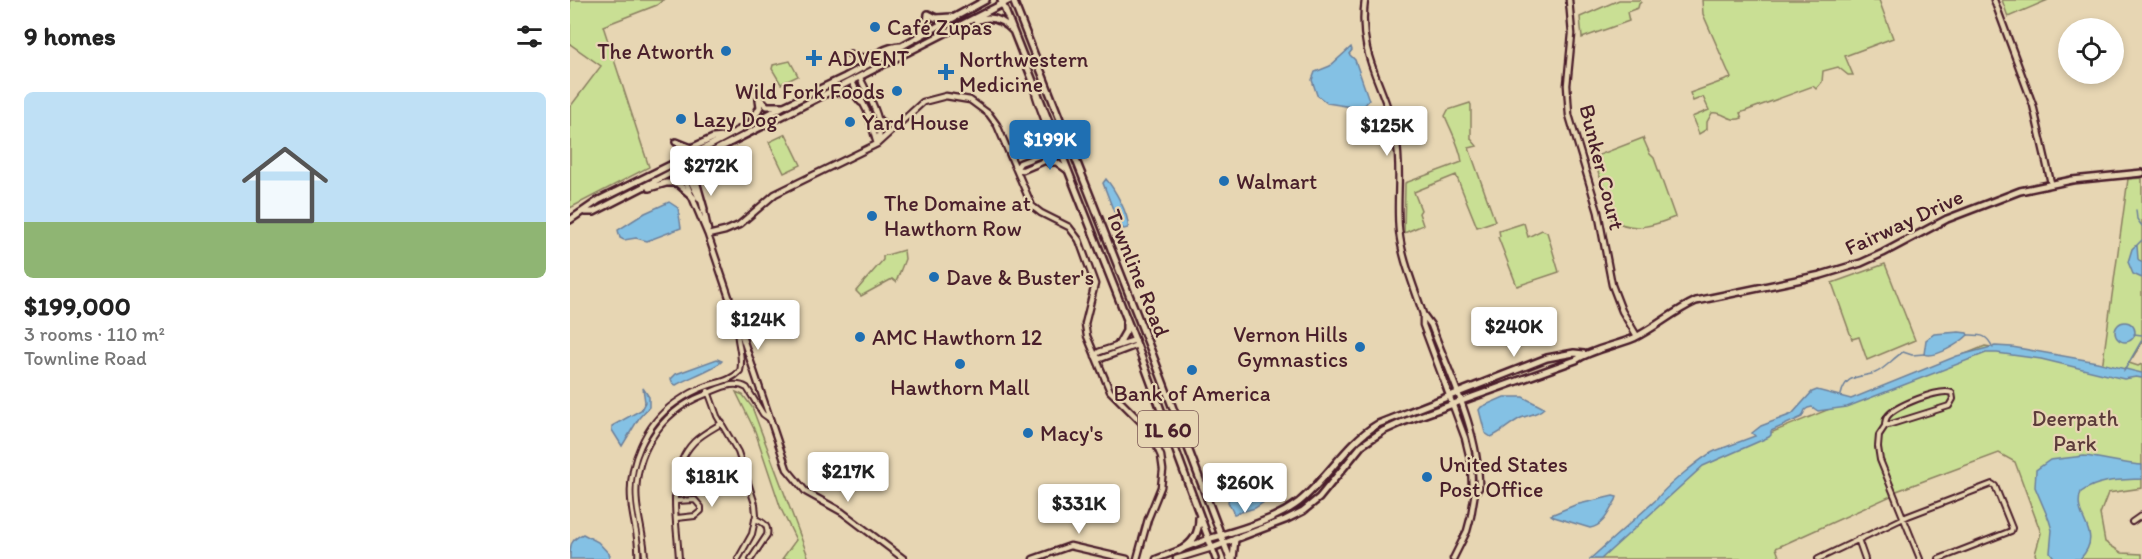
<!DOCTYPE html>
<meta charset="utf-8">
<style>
:root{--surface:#fff;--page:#f6f6f6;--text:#222;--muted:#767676;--line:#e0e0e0;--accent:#1f6fb2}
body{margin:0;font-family:Itim,sans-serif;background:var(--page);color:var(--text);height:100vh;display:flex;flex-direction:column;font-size:22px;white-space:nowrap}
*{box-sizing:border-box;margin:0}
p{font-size:20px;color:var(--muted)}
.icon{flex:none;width:33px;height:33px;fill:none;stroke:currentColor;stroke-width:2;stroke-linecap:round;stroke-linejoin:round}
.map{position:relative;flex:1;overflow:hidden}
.sheet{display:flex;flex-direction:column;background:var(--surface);width:570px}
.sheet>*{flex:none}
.controls{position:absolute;left:1488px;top:18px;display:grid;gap:12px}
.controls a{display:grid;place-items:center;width:66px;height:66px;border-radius:50%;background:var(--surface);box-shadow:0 3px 9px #0003;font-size:30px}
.price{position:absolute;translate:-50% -51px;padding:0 14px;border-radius:6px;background:#fff;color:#222;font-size:20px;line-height:39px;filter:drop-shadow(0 2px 3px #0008)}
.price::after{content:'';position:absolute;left:50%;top:36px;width:18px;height:14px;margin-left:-9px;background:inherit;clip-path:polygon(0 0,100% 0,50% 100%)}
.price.selected{background:var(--accent);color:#fff}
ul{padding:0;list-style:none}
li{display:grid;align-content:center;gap:12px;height:318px;padding:0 24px}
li+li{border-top:2px solid var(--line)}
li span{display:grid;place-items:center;height:186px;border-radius:9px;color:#555}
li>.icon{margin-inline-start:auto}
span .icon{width:108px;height:108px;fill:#fffc;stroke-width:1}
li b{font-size:26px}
h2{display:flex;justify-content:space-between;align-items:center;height:72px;padding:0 24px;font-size:26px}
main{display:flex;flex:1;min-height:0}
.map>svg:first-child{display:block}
.green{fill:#c9df94;stroke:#8a7f60;stroke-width:1.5}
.water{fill:#84c1e4;stroke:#6d809a;stroke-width:1.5}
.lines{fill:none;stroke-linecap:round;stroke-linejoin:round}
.stream{stroke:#6d809a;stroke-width:1.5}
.minor-casing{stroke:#4a1f2b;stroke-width:8}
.tertiary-casing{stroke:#4a1f2b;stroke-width:9}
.secondary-casing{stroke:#4a1f2b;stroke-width:10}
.primary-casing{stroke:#4a1f2b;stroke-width:10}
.minor{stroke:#e7d6b3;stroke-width:4}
.tertiary{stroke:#e7d6b3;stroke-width:4.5}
.secondary{stroke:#e7d6b3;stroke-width:5}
.primary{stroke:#e7d6b3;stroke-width:5}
.poi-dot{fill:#1f6fb2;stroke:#e7d6b3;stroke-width:2}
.labels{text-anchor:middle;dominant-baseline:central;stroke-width:4.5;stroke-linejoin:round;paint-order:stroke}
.shield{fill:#e7d6b3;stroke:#795654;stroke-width:1.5}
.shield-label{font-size:21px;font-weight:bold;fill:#4a1f2b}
.poi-label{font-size:22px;fill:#4a1f2b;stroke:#e7d6b3;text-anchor:start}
.street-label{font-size:22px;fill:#4a1f2b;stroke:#e7d6b3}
.park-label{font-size:22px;fill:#5d3c3b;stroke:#e7d6b3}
</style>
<main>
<section class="sheet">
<h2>9 homes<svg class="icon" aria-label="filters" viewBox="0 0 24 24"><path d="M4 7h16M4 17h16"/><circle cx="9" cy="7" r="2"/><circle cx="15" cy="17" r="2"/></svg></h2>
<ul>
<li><span style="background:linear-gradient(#bfe0f5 70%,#8fb573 0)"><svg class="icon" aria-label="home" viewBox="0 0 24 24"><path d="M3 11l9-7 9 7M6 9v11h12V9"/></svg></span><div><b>$199,000</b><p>3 rooms · 110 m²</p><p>Townline Road</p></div></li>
</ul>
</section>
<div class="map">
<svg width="1572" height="559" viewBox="0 0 1572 559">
<rect width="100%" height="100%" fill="#e7d6b3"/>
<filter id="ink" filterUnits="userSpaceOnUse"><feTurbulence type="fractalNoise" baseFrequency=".0167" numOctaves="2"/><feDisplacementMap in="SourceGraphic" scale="12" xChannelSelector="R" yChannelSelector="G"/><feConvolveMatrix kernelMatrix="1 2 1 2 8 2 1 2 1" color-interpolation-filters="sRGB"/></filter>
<g filter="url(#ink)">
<path class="green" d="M0,0H93L87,5L33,26L79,167L0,208V107L31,66L0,44Z
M1049,0H1070L1071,2L1069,4L1068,8L1057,12L1059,21L1012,38L1010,17Z
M1132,0H1309L1323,38L1275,56L1283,75H1278L1268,67L1253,71L1252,82L1246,89L1243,86L1170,113L1172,118C1159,123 1154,111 1142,113L1137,122V129L1129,134L1122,117L1139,110L1133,97L1123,101L1120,93L1161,78L1133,14Z
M1432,0H1478L1438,17Z
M220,61L228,76L211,84L202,69L203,65Z
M900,103L901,105V139L907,146L899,148L925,221L907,227L886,175L844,192L851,210L849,213L853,225L834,233L835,183L892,162C890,146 881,131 875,116L878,110Z
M216,134L231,165L214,173L199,142Z
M1073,138L1080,154L1084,158L1105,217C1083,226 1063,233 1041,219L1038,199L1026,166L1029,155Z
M1572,178V343L1559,363L1568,366L1572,364V488L1538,493L1530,514L1535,542L1552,553L1572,554V559H1467L1465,554L1471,533L1445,462L1429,453L1324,492L1321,496L1206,548L1210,559H1023L1129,462L1415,346L1480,356L1532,368L1558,179Z
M954,223L958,237L972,230L977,232L989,272L947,286L928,237L930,236L929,231Z
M334,250L335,259L326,282L322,279L291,296L286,291L313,260V256Z
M1315,264L1345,340L1297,360L1289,337L1282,339L1262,283Z
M166,392L173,395L182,407L239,559H212L226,540L211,509L185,431Z"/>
<path class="water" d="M781,47L782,50L779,54L785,60L799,100L794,106L788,108L757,103L747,95L742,80L745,72L760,66Z
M536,179C544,188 560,216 558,228L554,229L549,225L533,183Z
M99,202L108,208L111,228L77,241L66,238L54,240L50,238L48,230L75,213Z
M1565,246H1567L1568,259L1572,263V278L1563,274L1558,262L1562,249Z
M1545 332a10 10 0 1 1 20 0a10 10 0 1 1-20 0Z
M1389,332L1397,333L1398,335C1390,343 1365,359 1354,354L1356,340L1364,334Z
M1425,346L1442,347L1527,362L1572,373V378L1566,377L1554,379L1471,359L1427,353H1416L1277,407L1248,411L1242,407L1238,408L1235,410L1232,417L1201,431V435L1199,437L1133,466L1031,559H1020L1087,499C1094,488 1133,456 1145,451C1158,446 1172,441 1185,436L1182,433L1191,426L1222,414L1242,392L1247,390L1281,399L1387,356Z
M147,359L152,361C148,367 116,379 106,385L103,384L101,379L106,374Z
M73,388L79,397V407L69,418L52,446L42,430V426L71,410L75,402Z
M934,397H953L974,408C968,414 959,415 951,418C940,423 933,432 921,437L915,433L909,410L911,407Z
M1514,456C1534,458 1552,464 1572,465V479C1551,480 1529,479 1511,492C1501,519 1536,531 1510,559H1485L1480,552L1482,530L1479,520L1465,487L1466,470L1480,460Z
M681,487L691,490L694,502L685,508L664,514L658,502L659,497Z
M1043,496L1047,497L1046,500C1039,511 1034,526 1020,528L984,517L981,515L1005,505Z
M13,534L28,542L40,555L38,559H0C0,545 0,540 13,534Z"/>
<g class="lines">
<path class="stream" d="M1566,210L1567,219L1572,226
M1566,246L1572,240
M1564,334L1572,335
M1398,335C1411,335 1417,334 1423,348
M1554,371L1572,340
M1271,395C1276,374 1288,378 1305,373C1315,369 1323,358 1333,352L1342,355L1354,354"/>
<g class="minor-casing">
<path id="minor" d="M138,391L147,416L168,452L185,504L186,515L182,534L168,559
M1315,426C1315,423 1315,420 1317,417C1324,406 1370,388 1382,393L1383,399L1379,406L1315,426L1309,435L1308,447L1310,460L1350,559
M106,501L125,500L131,507V511L125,516L107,518
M1562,522L1572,515
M1288,539L1295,559
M68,559C70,539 62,520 61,500C58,465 75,424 105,403C115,396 125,390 137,386C148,382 161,381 170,371C174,357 166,341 167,326
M75,559C75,540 69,523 67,504C62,457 89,412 134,395C147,389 164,380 177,388L193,414L200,419
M109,559C107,521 95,472 124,442C132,434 142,429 152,423
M181,559L197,535C199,526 194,522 185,519
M1248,559L1338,516L1422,484L1425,486L1442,528L1441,531L1369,559"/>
</g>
<g class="tertiary-casing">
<path id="tertiary" d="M795,0C787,59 816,85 826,138C832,169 826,199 829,230C832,260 844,286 853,314
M999,0L1002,34L997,85L999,115L1028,212L1042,285L1052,311L1067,336
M1424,0L1463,105L1481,183
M290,78C298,95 315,122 308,141
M282,82L298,113L307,144
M464,87C465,102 484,135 480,146C479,147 474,153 474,153
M308,119L317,126H327
M110,159L129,198
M479,163L486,162L497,170
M109,166L138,235L217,469L236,492L272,512L334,559
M446,169L450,163L489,148
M446,169L453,170L491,154
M133,206L138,230
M138,235L155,231L169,225L205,194L307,144L353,102L376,96L400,100L419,114L427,125L462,206L471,213L499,227L509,240L525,284L515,324L517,336L540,391L580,431L591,456L593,470L591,487L578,519L567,559
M525,356L530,359L567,345
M525,356L529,352L565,340
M463,559L500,546L557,559
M586,559L638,539
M606,559L642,548
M883,559L897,531L901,516L905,492L902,488L901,463L895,438L853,325V314L861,325C880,374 910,435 909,488L905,492"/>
</g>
<g class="secondary-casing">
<path id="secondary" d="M638,539C666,531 706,520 729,502C758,478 776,443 808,424L977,358L1004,353L1014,354
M642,548L715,520L733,511L749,498L792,445L813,431L833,422L1006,360C1023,349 1045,346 1064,338C1086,327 1104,311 1126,301L1251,275L1291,263L1313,253L1377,219L1450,191L1502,180L1572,173"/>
</g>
<g class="primary-casing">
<path id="primary" d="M431,0L567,345L646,559
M443,0L582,353L660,559
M406,21C421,14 433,20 443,31
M351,33L357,26L358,14L366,18L381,17
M280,54C300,66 310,46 330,46
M266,92L284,93L291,102
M189,98L197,106H213
M182,121L190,107L189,100
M106,142L121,148L143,138L154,137
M133,160L124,174L134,209
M79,188L96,183H107L124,198
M15,212H24L440,0
M0,220L29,200L139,146L214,106L275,77L416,0
M548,345L556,331V322
M609,551C623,543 629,534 629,518
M663,559L665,539"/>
</g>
<use href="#minor" class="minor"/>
<use href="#tertiary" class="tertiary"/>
<use href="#secondary" class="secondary"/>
<use href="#primary" class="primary"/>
</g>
</g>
<g class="poi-dot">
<circle cx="305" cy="27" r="6"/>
<circle cx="156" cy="51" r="6"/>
<path d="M241 49h6v6h6v6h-6v6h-6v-6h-6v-6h6z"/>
<path d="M373 63h6v6h6v6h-6v6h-6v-6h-6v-6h6z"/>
<circle cx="327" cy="91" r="6"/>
<circle cx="111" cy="119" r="6"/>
<circle cx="280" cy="122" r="6"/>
<circle cx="654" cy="181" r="6"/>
<circle cx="302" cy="216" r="6"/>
<circle cx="364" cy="277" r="6"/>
<circle cx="290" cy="337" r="6"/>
<circle cx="790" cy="347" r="6"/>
<circle cx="390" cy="364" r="6"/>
<circle cx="622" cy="370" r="6"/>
<circle cx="458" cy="433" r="6"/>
<circle cx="857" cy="477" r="6"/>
</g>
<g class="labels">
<rect class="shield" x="568" y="411" width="60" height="36" rx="4.5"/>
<g class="shield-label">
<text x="598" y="429">IL 60</text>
</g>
<g class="poi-label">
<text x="317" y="27">Café Zupas</text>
<text x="144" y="51" text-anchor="end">The Atworth</text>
<text x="258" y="58">ADVENT</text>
<text x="389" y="59">Northwestern<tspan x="389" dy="25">Medicine</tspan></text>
<text x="315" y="91" text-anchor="end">Wild Fork Foods</text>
<text x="123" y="119">Lazy Dog</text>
<text x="292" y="122">Yard House</text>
<text x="666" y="181">Walmart</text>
<text x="314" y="203">The Domaine at<tspan x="314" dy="25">Hawthorn Row</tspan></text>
<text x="376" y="277">Dave &amp; Buster's</text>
<text x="778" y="334" text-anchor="end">Vernon Hills<tspan x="778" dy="25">Gymnastics</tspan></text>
<text x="302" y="337">AMC Hawthorn 12</text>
<text x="390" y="387" text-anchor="middle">Hawthorn Mall</text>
<text x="622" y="393" text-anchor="middle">Bank of America</text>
<text x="470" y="433">Macy's</text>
<text x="869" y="464">United States<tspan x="869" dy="25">Post Office</tspan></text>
</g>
<g class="street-label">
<text transform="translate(1032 167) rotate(76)">Bunker Court</text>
<text transform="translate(1334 222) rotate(-25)">Fairway Drive</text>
<text transform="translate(568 273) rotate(68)">Townline Road</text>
</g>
<g class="park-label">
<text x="1505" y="418">Deerpath<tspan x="1505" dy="25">Park</tspan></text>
</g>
</g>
</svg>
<div class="controls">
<a><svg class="icon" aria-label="locate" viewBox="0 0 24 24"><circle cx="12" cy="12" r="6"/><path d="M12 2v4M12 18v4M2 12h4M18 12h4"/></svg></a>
</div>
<b class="price" style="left:817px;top:157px">$125K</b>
<b class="price selected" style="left:480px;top:171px">$199K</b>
<b class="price" style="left:141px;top:197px">$272K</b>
<b class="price" style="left:188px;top:351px">$124K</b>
<b class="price" style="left:944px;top:358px">$240K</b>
<b class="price" style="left:278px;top:503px">$217K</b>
<b class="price" style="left:142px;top:508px">$181K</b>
<b class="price" style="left:675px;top:514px">$260K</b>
<b class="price" style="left:509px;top:535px">$331K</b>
</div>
</main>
